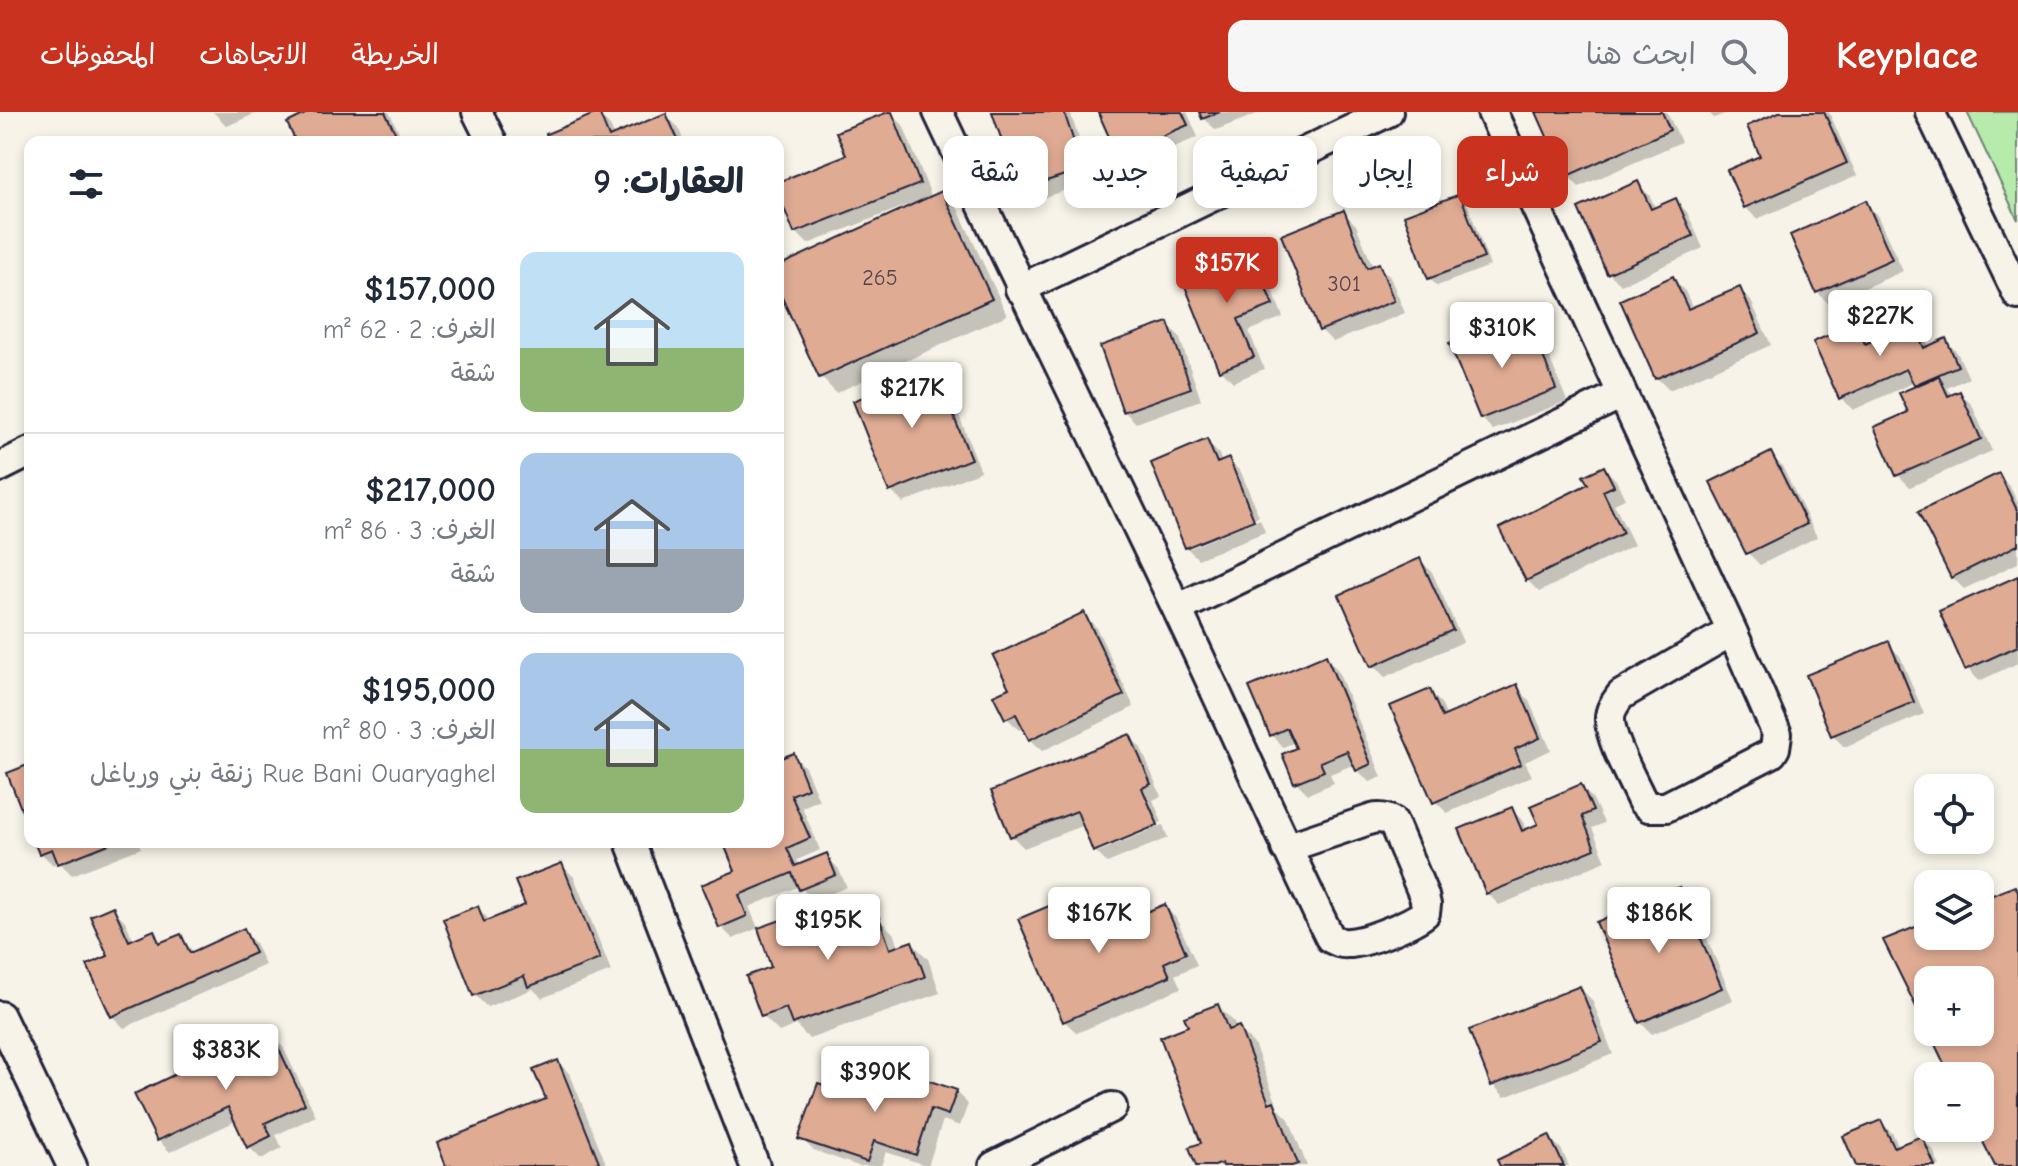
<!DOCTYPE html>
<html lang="ar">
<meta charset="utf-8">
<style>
:root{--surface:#fff;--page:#f6f6f7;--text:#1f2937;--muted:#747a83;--line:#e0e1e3;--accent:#c8321e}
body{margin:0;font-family:"Comic Neue","Playpen Sans Arabic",sans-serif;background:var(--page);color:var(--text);direction:rtl;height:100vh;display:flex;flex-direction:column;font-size:30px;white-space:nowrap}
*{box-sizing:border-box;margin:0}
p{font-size:26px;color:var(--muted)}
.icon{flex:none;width:44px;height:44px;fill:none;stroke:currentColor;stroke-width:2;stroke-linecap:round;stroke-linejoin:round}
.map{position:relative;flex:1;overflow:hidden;direction:ltr}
.panel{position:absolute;left:24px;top:24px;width:760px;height:712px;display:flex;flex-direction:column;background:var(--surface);border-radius:16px;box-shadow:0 4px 12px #0003;direction:rtl}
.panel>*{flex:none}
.hud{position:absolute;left:808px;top:24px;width:760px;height:72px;direction:rtl;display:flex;gap:16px}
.controls{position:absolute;left:1914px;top:662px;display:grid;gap:16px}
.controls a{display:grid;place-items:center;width:80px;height:80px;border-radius:16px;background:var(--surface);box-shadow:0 4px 12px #0003;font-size:40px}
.price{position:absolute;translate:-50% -68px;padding:0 18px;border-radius:8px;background:#fff;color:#222;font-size:26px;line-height:52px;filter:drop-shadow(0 2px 4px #0008)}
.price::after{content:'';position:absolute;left:50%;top:48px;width:24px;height:18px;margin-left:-12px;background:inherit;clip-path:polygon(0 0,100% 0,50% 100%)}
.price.active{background:var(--accent);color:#fff}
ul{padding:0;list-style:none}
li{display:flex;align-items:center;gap:24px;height:200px;padding:0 40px}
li+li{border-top:2px solid var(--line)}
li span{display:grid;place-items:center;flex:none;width:224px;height:160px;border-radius:16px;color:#555}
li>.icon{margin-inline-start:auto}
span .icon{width:96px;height:96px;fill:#fffc;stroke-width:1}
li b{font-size:34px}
h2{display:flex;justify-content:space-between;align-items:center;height:96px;padding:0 40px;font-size:34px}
.tag{padding:0 28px;border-radius:16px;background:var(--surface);box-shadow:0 4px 12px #0003;font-size:28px;line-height:72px}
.tag.active{background:var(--accent);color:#fff}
header{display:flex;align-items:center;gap:48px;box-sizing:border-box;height:112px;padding:0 40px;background:var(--accent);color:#fff}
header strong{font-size:38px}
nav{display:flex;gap:44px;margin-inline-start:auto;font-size:28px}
.search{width:560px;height:72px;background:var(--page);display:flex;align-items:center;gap:20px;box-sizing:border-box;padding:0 28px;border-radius:16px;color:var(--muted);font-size:30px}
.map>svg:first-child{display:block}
.green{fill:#b7ebac;stroke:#6c8674;stroke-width:2}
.shadow{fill:#0003}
.building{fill:#dfab93;stroke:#22223b;stroke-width:2}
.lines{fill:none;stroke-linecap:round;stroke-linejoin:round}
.street-casing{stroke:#22223b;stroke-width:34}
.street{stroke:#f7f3e8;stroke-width:28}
.labels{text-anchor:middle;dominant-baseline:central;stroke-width:7;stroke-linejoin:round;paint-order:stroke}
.number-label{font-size:22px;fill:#514451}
</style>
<header>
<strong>Keyplace</strong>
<div class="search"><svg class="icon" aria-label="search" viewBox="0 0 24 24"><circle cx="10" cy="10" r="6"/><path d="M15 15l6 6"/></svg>ابحث هنا</div>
<nav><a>الخريطة</a><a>الاتجاهات</a><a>المحفوظات</a></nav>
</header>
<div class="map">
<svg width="2018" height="1054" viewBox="0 0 2018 1054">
<rect width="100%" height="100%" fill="#f7f3e8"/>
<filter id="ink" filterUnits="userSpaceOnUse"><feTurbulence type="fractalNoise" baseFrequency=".0125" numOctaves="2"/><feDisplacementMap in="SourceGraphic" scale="16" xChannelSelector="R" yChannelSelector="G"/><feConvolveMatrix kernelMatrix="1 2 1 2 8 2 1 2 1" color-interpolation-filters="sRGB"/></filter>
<g filter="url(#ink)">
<path class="green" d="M1967,0H2018V108Z"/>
<path class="shadow" d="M213,0H259L227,14Z
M314,0H389L404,30H298Z
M994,0H1070L1093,69L1033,89L1021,77Z
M1100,0H1187L1198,25L1130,54L1118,42Z
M1201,0H1262L1216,18L1203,6Z
M1538,0H1667L1681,30L1579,75L1567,63Z
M1708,0H1730L1714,6Z
M1784,0H1829L1857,64L1757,107L1745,95L1763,45Z
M891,1L903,13L932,86L942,81L958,97L1007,203L836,281L821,265L778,172V157L911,95L910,92L808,132L796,120L778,72L848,45Z
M598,2L610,14L615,25L666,3L678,15L684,30H551Z
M1638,72L1650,84L1656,97L1675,88L1687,100L1703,136L1621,173L1609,161Z
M1460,85L1468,93L1490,154L1437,174L1429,166Z
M1865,91L1877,103L1903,159L1829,192L1817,180Z
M1343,100L1356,113L1373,155L1378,153L1390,165L1405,201L1333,230L1321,218Z
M1250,139L1262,151L1283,205L1249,219L1264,257L1233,270L1221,258Z
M1673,167L1685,179L1693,197L1739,177L1751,189L1771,233L1669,278L1657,266Z
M1167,212L1179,224L1201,288L1136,311L1124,299Z
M1855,213L1867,225L1870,232L1912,213L1925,225L1929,235L1945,228L1957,240L1969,266L1947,276L1953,284L1960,281L1972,293L1992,339L1910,375L1898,363L1910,301L1919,275L1915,270L1853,298L1841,286L1816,231Z
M1531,218L1543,230L1567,289L1493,318L1481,306L1483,219L1496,232Z
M934,259L946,271L981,359L903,391L891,379Z
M1207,330L1219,342L1222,351L1229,348L1241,360L1259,404L1190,432V436L1260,407L1265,420L1198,447L1186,435Z
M1770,342L1782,354L1817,425L1760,453L1748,441Z
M1604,356L1616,368L1625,387L1614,392L1634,433L1539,480L1527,468Z
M1998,363L2010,375L2018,391V451L1964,477L1952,465Z
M1420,448L1432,460L1463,530L1385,565L1373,553Z
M2018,466V551L1979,569L1967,556Z
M1084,503L1096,515L1134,595L1042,639L1030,627L1025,615L1019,618L1007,606L996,584L1011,577Z
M1888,532L1900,544L1924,602L1844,635L1832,622Z
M1325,545L1337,557L1382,665L1370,670L1357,658L1355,652L1330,662L1334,671L1308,682L1296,670L1298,637L1295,630L1283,635L1271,623Z
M1516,575L1528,587L1551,638L1525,650L1532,664L1447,701L1435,689L1429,579L1441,591L1447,605Z
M1129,624L1141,636L1161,684L1153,688L1162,710L1098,736V740L1163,713L1168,726L1107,751L1095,739L1084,713L1024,736L1012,724Z
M793,643L805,655L819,688L802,695L820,738L797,748L800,754L826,744L838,756L847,775L813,789L800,774L749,795L758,816L733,827L721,815L737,760L725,730H778V650Z
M1581,675L1593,687L1604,711L1592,716L1606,749L1499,793L1487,781L1511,697L1523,709L1527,719L1540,714Z
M36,730H138L141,736L72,763L59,750L53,753L41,741Z
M562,753L574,765L611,859L542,886L533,877L487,895L475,883L478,796L490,809L528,794Z
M1679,777L1691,789L1733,888L1652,922L1640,910Z
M848,786L864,802L867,811L879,807L895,823L899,836L912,831L928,847L940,881L809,927L796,913L779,920L763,904L774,856Z
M1075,786L1087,798L1097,823L1164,794L1176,806L1197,853L1175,863L1181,876L1077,921L1064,909Z
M113,797L125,809L134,829L153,821L164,831L180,824L194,841L243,819L255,831L265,853L124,916L112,904L110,845Z
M1580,876L1592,888L1613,942L1505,985L1493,973Z
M1218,894L1234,910L1236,917H1238L1254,932L1279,997L1289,1007L1307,1054H1199L1204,1032L1190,916Z
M271,923L283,935L316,1004L276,1023L282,1036L261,1047L249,1035L236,1009L170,1040L158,1028L255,930Z
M558,950L570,962L607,1054H449L548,989Z
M956,980L968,992L960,1014L943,1008L928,1054L886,1040L881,1054H858L813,1038L801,1026L863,987Z
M1881,1010L1893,1022L1899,1035L1921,1026L1933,1038L1940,1054H1858Z
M1549,1025L1561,1037L1569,1054H1503Z"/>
<path class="building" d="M309,0H385L400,30H296L287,11Z
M599,0L609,25L666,1L679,30H549L546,22Z
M888,0H892L920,72L794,121L778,81V70L846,43L836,20Z
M992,0H1064L1083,57L1019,78Z
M1098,0H1182L1188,13L1117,43Z
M1199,0H1220L1202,7Z
M1536,0H1662L1670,18L1565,65Z
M1779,0H1824L1847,51L1744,96L1727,58L1760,44L1747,14Z
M1638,69L1651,97L1676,86L1693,124L1607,162L1578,96Z
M942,79L992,187L819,266L778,177V154Z
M1460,82L1484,146L1428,167L1404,103Z
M1866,88L1892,147L1816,181L1790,123Z
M1344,98L1367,156L1379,151L1394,189L1319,219L1281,123Z
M1250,137L1273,193L1238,207L1254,245L1219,259L1181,164Z
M1673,164L1688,197L1740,175L1760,221L1655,267L1620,188Z
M1168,210L1191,276L1123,300L1100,234Z
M1856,211L1865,232L1913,211L1924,236L1946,226L1958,254L1914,273L1906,257L1839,287L1813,230Z
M1532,216L1556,277L1480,307L1449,231L1484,217L1490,233Z
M934,256L971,347L889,380L853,289Z
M1939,264L1948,284L1960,279L1981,327L1896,364L1874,315L1908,300L1899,281Z
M1207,327L1217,351L1229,346L1254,408L1185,436L1151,351Z
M1771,340L1807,412L1746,442L1710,370Z
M1604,354L1614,374L1603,379L1623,421L1526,469L1499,416L1588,372L1583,364Z
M1999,361L2018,400V433L1951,466L1918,400Z
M1420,446L1453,518L1371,555L1339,483Z
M2018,464V534L1965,558L1939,499Z
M1084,500L1124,583L1029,628L1016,602L1005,607L993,583L1009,576L993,544Z
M1889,529L1914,590L1831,624L1806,563Z
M1326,543L1371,652L1356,659L1347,639L1320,650L1324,659L1294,671L1282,642L1296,636L1287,616L1270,624L1249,575Z
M1517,572L1540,626L1515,637L1521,652L1433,691L1390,594L1430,577L1442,605Z
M1130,622L1151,672L1142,676L1158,713L1093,740L1077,699L1010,725L991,679Z
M794,641L808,676L791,683L810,726L787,736L795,754L827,741L836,763L799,778L792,761L739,783L747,804L719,816L701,773L735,759L723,730H778V647Z
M30,652V719L7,661Z
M1581,672L1593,699L1582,704L1595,737L1486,782L1459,717L1512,695L1522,719L1538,712L1530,694Z
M34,730H114L58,752L52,737L39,742Z
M562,751L600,847L528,875L524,864L473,884L443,807L478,794L484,810L525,793L515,769Z
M2015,774L2018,779V1054H1995L1976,1016H1980V964H1950L1929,920H1980V868H1928V919L1883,828L1928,810V824H1980V788Z
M1679,775L1722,876L1639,911L1596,810Z
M1075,783L1092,823L1165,792L1186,841L1164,851L1170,864L1063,910L1018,807Z
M849,784L859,812L879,805L890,837L912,829L925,865L792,912L786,896L761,905L746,864L771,855L758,816Z
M113,794L129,829L154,818L159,831L181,822L190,841L244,816L255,841L111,905L87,853L108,844L90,804Z
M1580,874L1602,930L1491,974L1469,918Z
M1218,892L1228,918L1239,914L1269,991L1274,989L1298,1052L1292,1054H1223L1222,1051L1215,1054H1196L1189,1035L1201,1031L1160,925L1188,914L1184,905Z
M271,920L305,992L265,1011L271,1024L247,1036L228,995L157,1029L134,982L253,925L254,928Z
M558,948L599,1050L588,1054H446L437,1031L546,987L533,958Z
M873,950L957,978L948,1003L931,997L916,1043L874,1029L867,1050L798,1027L818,971L862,985Z
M1881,1008L1894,1035L1922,1024L1935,1054H1856L1843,1024Z
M1549,1023L1564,1054H1500L1497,1048Z"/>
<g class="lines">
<g class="street-casing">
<path id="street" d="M477,0L492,30
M938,0C1016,166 1098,331 1177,497C1229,606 1277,717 1330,826C1336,829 1341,832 1348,831C1365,831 1412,812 1425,801L1426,793L1424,784L1393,710C1386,706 1380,705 1372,707L1286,736
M1492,0L1732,519L1777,622L1775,636L1772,641L1666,695H1649L1642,689C1633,669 1609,627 1610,606C1610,597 1616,590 1621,583L1732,519
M1930,0L2018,183
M1020,177L1388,0
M0,355L30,340
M1177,497L1622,282
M630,730L755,1054
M0,904L72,1054
M994,1054L1112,995"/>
</g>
<use href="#street" class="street"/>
</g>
</g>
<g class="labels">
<g class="number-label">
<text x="880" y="166">265</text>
<text x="1344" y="172">301</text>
</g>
</g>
</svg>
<div class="controls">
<a><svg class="icon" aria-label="locate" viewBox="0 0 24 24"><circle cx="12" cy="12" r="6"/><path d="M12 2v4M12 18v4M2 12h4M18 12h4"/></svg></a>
<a><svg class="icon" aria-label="layers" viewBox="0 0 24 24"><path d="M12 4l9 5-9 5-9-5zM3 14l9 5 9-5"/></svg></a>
<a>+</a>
<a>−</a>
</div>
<b class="price active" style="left:1227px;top:193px">$157K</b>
<b class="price" style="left:1880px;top:246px">$227K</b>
<b class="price" style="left:1502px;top:258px">$310K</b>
<b class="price" style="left:912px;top:318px">$217K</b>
<b class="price" style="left:1099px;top:843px">$167K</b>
<b class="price" style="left:1659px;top:843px">$186K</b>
<b class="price" style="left:828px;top:850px">$195K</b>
<b class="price" style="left:226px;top:980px">$383K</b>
<b class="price" style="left:875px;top:1002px">$390K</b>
<div class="hud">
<a class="tag active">شراء</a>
<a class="tag">إيجار</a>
<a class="tag">تصفية</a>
<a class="tag">جديد</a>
<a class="tag">شقة</a>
</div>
<section class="panel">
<h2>العقارات: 9<svg class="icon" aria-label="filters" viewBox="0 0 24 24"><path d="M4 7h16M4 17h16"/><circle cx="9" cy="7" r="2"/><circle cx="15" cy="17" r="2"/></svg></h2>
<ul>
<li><span style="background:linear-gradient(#bfe0f5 60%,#8fb573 0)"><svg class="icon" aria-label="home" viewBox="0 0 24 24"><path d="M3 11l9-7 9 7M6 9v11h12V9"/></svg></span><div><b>$157,000</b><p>الغرف: 2 · 62 m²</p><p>شقة</p></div></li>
<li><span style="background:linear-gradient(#a9c7e8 60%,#9aa5b1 0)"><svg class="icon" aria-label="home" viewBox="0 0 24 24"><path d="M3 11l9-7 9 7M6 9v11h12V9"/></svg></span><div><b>$217,000</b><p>الغرف: 3 · 86 m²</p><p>شقة</p></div></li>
<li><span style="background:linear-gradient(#a9c7e8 60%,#8fb573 0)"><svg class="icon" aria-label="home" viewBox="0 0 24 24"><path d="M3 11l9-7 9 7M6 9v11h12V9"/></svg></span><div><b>$195,000</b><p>الغرف: 3 · 80 m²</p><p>Rue Bani Ouaryaghel زنقة بني ورياغل</p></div></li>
</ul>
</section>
</div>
